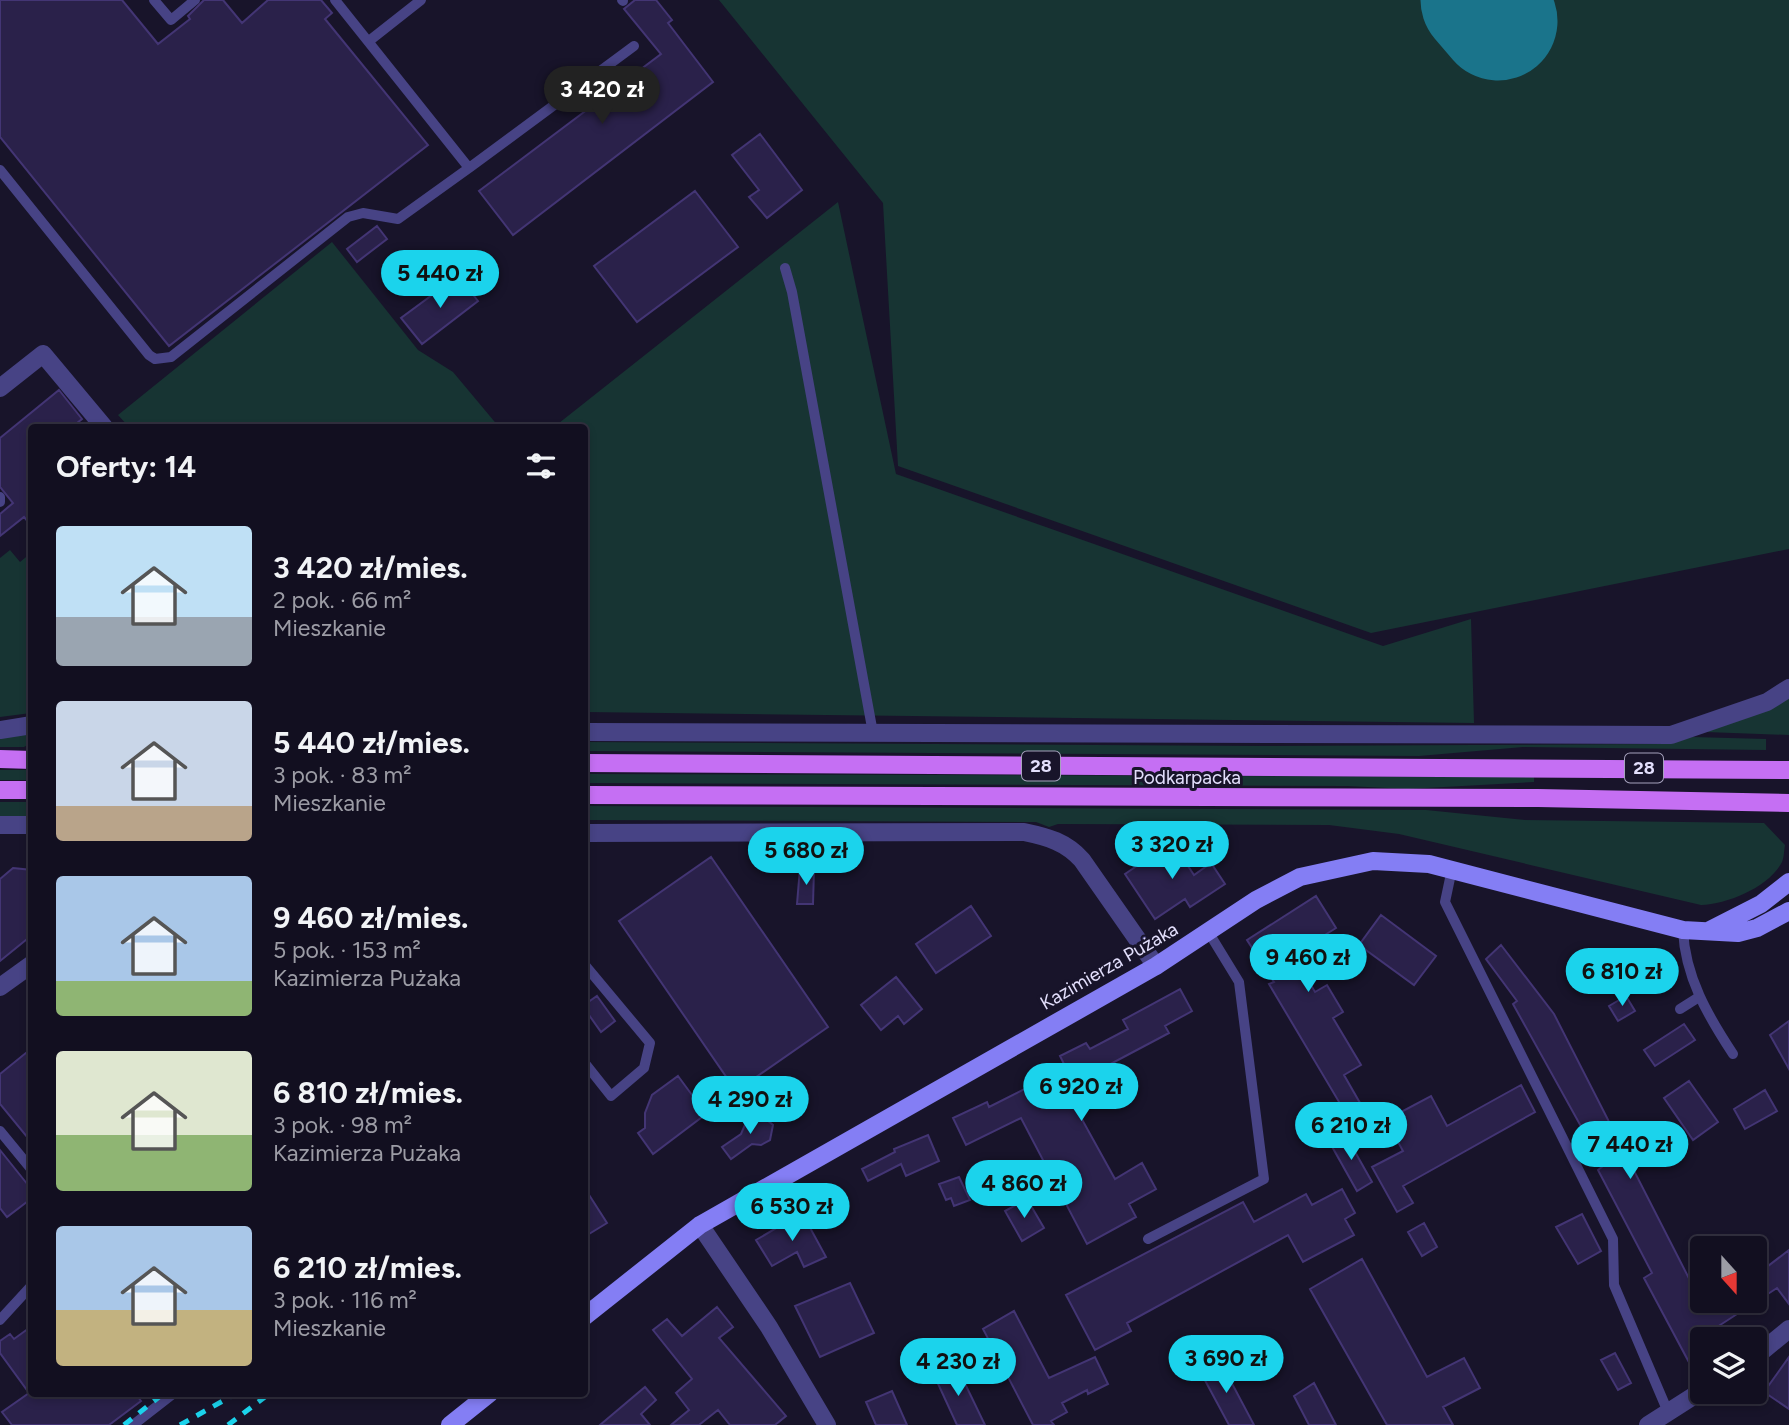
<!DOCTYPE html>
<html lang="pl">
<meta charset="utf-8">
<style>
:root{--surface:#120f20;--page:#1b1829;--text:#f1f3f6;--muted:#9c9ca5;--line:#312f3e;--accent:#1bd3ec}
body{margin:0;font-family:Figtree,sans-serif;background:var(--page);color:var(--text);height:100vh;display:flex;flex-direction:column;font-size:26px;white-space:nowrap}
*{box-sizing:border-box;margin:0}
p{font-size:23px;color:var(--muted)}
.icon{flex:none;width:38px;height:38px;fill:none;stroke:currentColor;stroke-width:2;stroke-linecap:round;stroke-linejoin:round}
.map{position:relative;flex:1;overflow:hidden}
.side{position:absolute;left:28px;top:424px;width:560px;height:973px;display:flex;flex-direction:column;background:var(--surface);border-radius:7px;box-shadow:0 4px 10px #0003,0 0 0 2px var(--line)}
.side>*{flex:none}
.needle{width:46px;rotate:159deg}
.tools{position:absolute;left:1690px;top:1236px;display:grid;gap:14px}
.tools a{display:grid;place-items:center;width:77px;height:77px;border-radius:7px;background:var(--surface);box-shadow:0 4px 10px #0003,0 0 0 2px var(--line);font-size:35px}
.price{position:absolute;translate:-50% -60px;padding:0 16px;border-radius:24px;background:var(--accent);color:#111;font-size:23px;line-height:46px;filter:drop-shadow(0 2px 4px #0008)}
.price::after{content:'';position:absolute;left:50%;top:42px;width:21px;height:16px;margin-left:-10px;background:inherit;clip-path:polygon(0 0,100% 0,50% 100%)}
.price.active{background:#222;color:#fff}
ul{padding:0;list-style:none}
li{display:flex;align-items:center;gap:21px;height:175px;padding:0 28px}
li span{display:grid;place-items:center;flex:none;width:196px;height:140px;border-radius:7px;color:#555}
li>.icon{margin-inline-start:auto}
span .icon{width:84px;height:84px;fill:#fffc;stroke-width:1}
li b{font-size:30px}
h2{display:flex;justify-content:space-between;align-items:center;height:84px;padding:0 28px;font-size:30px}
.map>svg:first-child{display:block}
.green{fill:#173433}
.lines{fill:none;stroke-linecap:round;stroke-linejoin:round}
.runway{stroke:#1a748b;stroke-width:119}
.building{fill:#2a214a;stroke:#433574;stroke-width:2}
.lane{stroke:#474385;stroke-width:10}
.street{stroke:#474385;stroke-width:18}
.secondary{stroke:#847ef4;stroke-width:18}
.primary{stroke:#c56ff3;stroke-width:18}
.rail{stroke:#1bd3ec;stroke-width:5;stroke-dasharray:10 9;stroke-linecap:butt}
.labels{text-anchor:middle;dominant-baseline:central;stroke-width:6;stroke-linejoin:round;paint-order:stroke}
.shield{fill:#18142a;stroke:#a6a2bd;stroke-width:2}
.shield-label{font-size:18px;font-weight:bold;fill:#e3dffc}
.street-label{font-size:19px;fill:#e3dffc;stroke:#18142a}
</style>
<div class="map">
<svg width="1789" height="1425" viewBox="0 0 1789 1425">
<rect width="100%" height="100%" fill="#18142a"/>
<path class="green" d="M719,0H1789V549L1371,633L898,466L883,203Z
M838,202L896,474L1383,646L1471,619L1474,723L585,712L584,427H554Z
M332,242L418,350L453,372L499,427H129L118,415Z
M10,550L20,562L31,553V713L0,717V558Z
M1789,698V735L1706,732Z
M31,734V743L24,747H0V737Z
M1692,737L1766,739V750L1523,747L1419,756L585,751V742L1260,746L1664,744Z
M0,770H31V780H0Z
M585,774L1534,777V782L1408,789L1347,786L585,783Z
M0,802H31V816H0Z
M584,806L1426,810L1525,820L1764,823L1785,845C1784,850 1784,858 1782,862C1769,887 1728,904 1701,905L1399,834L1329,825L1058,824L1049,827L1036,822L585,820Z"/>
<g class="lines">
<path class="runway" d="M1480,0L1498,21"/>
</g>
<path class="building" d="M0,0H122L158,44L190,19L188,16L204,0H223L242,23L268,0H321L332,13L325,19L428,145L169,346L0,137Z
M635,0H656L672,20L668,23L713,82L513,235L479,191L661,54L624,9Z
M760,134L802,190L767,218L749,197L759,190L732,155Z
M695,191L738,247L637,322L594,266Z
M377,226L387,239L357,262L347,249Z
M458,276L478,301L422,344L401,318Z
M59,390L82,419L72,427H32V527L24,517L0,536V514L13,503L0,487V438Z
M1172,842L1194,875L1211,863L1225,884L1190,907L1185,899L1155,919L1125,874Z
M711,857L828,1027L736,1091L619,921Z
M13,868L32,870V935L0,961V879Z
M800,868L814,869L813,904H797Z
M1316,896L1336,928L1293,955L1315,992L1327,985L1343,1012L1333,1018L1361,1065L1344,1075L1360,1103L1345,1112L1269,984L1274,982L1247,940Z
M971,906L991,936L936,973L916,944Z
M1381,915L1436,956L1414,985L1359,945Z
M1501,945L1554,1014L1700,1300H1755V1276L1789,1250V1304L1777,1288L1714,1329L1719,1339H1703V1359L1691,1366L1644,1278L1652,1273L1598,1170L1603,1166L1513,1004L1517,1001L1486,959Z
M896,977L922,1009L904,1024L898,1016L881,1030L861,1005Z
M1180,989L1192,1011L1165,1026L1169,1033L1101,1069L1110,1086L1074,1105L1115,1179L1142,1163L1156,1189L1129,1204L1136,1217L1087,1244L1021,1118L966,1145L953,1118L987,1102L989,1107L1066,1068L1060,1056L1086,1043L1090,1049L1128,1029L1123,1020Z
M597,996L615,1021L601,1032L584,1008V1005Z
M1626,996L1635,1011L1618,1021L1609,1006Z
M1789,1021V1069L1770,1035Z
M1684,1024L1695,1040L1655,1066L1644,1050Z
M32,1048V1143L0,1104V1074Z
M678,1076L706,1114L653,1154L638,1133L645,1128V1113L652,1095Z
M1689,1081L1718,1122L1693,1140L1664,1098Z
M1521,1085L1535,1112L1403,1186L1413,1203L1397,1212L1372,1167L1403,1151L1386,1120L1431,1096L1447,1126Z
M1765,1090L1777,1111L1745,1129L1734,1109Z
M761,1115L773,1125L770,1140L761,1145L752,1144L731,1159L722,1147L741,1134L747,1120Z
M1345,1134L1372,1182L1357,1191L1330,1143Z
M928,1135L939,1161L906,1176L901,1164L868,1181L862,1169L895,1152L894,1149Z
M0,1150L32,1190V1198L7,1217L0,1208Z
M959,1177L970,1200L954,1206L951,1198L946,1200L939,1184Z
M584,1187L607,1223L584,1237Z
M1342,1189L1355,1213L1345,1219L1354,1235L1303,1262L1288,1235L1127,1323L1131,1331L1095,1350L1066,1295L1243,1202L1254,1222L1306,1194L1312,1205Z
M1027,1199L1044,1228L1022,1241L1005,1211Z
M802,1213L826,1257L804,1267L797,1252L772,1266L756,1240Z
M1582,1214L1601,1251L1578,1264L1556,1227Z
M1424,1223L1437,1247L1422,1256L1408,1232Z
M1362,1259L1427,1377L1464,1358L1480,1388L1443,1407L1453,1425H1387L1310,1289Z
M850,1283L874,1333L820,1357L795,1306Z
M717,1307L733,1327L719,1338L786,1416L775,1425H730L718,1410L699,1425H671L689,1410L676,1393L692,1379L653,1330L667,1319L682,1336Z
M1014,1311L1049,1378L1095,1357L1108,1384L1088,1394L1087,1390L1062,1403L1067,1412L1051,1421L1054,1425H1033L983,1329Z
M32,1326V1393H135L141,1401L109,1425H12L2,1412L29,1393L0,1353V1341L10,1334L14,1339Z
M1615,1353L1631,1383L1618,1390L1601,1360Z
M1789,1357V1409L1764,1392Z
M1219,1359L1254,1425H1229L1200,1371Z
M956,1365L985,1425H957L934,1375Z
M1314,1383L1336,1425H1309L1294,1396Z
M645,1387L656,1400L641,1414L650,1425H600Z
M892,1391L907,1425H876L866,1402Z"/>
<g class="lines">
<path class="lane" d="M154,0L171,20L195,0
M335,0L469,168L634,46
M622,0L623,1
M369,41L421,0
M0,170L149,355L155,359L171,357L348,217L363,213L398,219L469,168
M785,268L792,292L873,733
M0,497V502
M1452,869L1445,902L1613,1239L1614,1285L1668,1412
M1683,930C1685,977 1708,1016 1733,1054
M584,964L650,1043L644,1068L611,1096L584,1062
M1680,1009L1699,997
M0,1131L32,1170
M1148,1239L1264,1179L1239,982L1209,933
M0,1320L32,1285
M133,1425L174,1393"/>
<path class="street" d="M0,388L43,354L104,427
M0,730L32,725
M584,732L1671,735L1767,702L1789,688
M0,825H32
M584,833L1024,832C1048,837 1066,842 1082,860L1156,966
M0,987L32,964
M700,1225L769,1327L827,1425
M1755,1357L1789,1329
M1648,1425L1703,1390"/>
<path class="secondary" d="M1710,930L1761,904L1789,882
M584,1317L700,1225L1156,966L1256,900L1300,877L1373,861L1429,864L1683,930L1738,933L1757,928L1789,911
M450,1425L490,1393"/>
<path class="primary" d="M0,759L32,760
M584,763L1789,770
M0,790H32
M584,795L1538,798L1789,803"/>
<path class="rail" d="M124,1425L164,1393
M180,1425L237,1393
M228,1425L270,1393"/>
</g>
<g class="labels">
<g class="shield">
<rect x="1022" y="751.5" width="38" height="29" rx="5"/>
<rect x="1625" y="753.5" width="38" height="29" rx="5"/>
</g>
<g class="shield-label">
<text x="1041" y="766">28</text>
<text x="1644" y="768">28</text>
</g>
<g class="street-label">
<text x="1187" y="777">Podkarpacka</text>
<text transform="translate(1109 966) rotate(-30)">Kazimierza Pużaka</text>
</g>
</g>
</svg>
<div class="tools">
<a><svg class="needle" viewBox="-14 -14 28 28"><path d="M0-13l5 13h-10z" fill="#e53935"/><path d="M0 13l5-13h-10z" fill="#9c9ca5"/></svg></a>
<a><svg class="icon" aria-label="layers" viewBox="0 0 24 24"><path d="M12 4l9 5-9 5-9-5zM3 14l9 5 9-5"/></svg></a>
</div>
<b class="price active" style="left:602px;top:126px">3 420 zł</b>
<b class="price" style="left:440px;top:310px">5 440 zł</b>
<b class="price" style="left:1172px;top:881px">3 320 zł</b>
<b class="price" style="left:806px;top:887px">5 680 zł</b>
<b class="price" style="left:1308px;top:994px">9 460 zł</b>
<b class="price" style="left:1622px;top:1008px">6 810 zł</b>
<b class="price" style="left:1081px;top:1123px">6 920 zł</b>
<b class="price" style="left:750px;top:1136px">4 290 zł</b>
<b class="price" style="left:1351px;top:1162px">6 210 zł</b>
<b class="price" style="left:1630px;top:1181px">7 440 zł</b>
<b class="price" style="left:1024px;top:1220px">4 860 zł</b>
<b class="price" style="left:792px;top:1243px">6 530 zł</b>
<b class="price" style="left:1226px;top:1395px">3 690 zł</b>
<b class="price" style="left:958px;top:1398px">4 230 zł</b>
<section class="side">
<h2>Oferty: 14<svg class="icon" aria-label="filters" viewBox="0 0 24 24"><path d="M4 7h16M4 17h16"/><circle cx="9" cy="7" r="2"/><circle cx="15" cy="17" r="2"/></svg></h2>
<ul>
<li><span style="background:linear-gradient(#bfe0f5 65%,#9aa5b1 0)"><svg class="icon" aria-label="home" viewBox="0 0 24 24"><path d="M3 11l9-7 9 7M6 9v11h12V9"/></svg></span><div><b>3 420 zł/mies.</b><p>2 pok. · 66 m²</p><p>Mieszkanie</p></div></li>
<li><span style="background:linear-gradient(#c9d6e8 75%,#b9a48a 0)"><svg class="icon" aria-label="home" viewBox="0 0 24 24"><path d="M3 11l9-7 9 7M6 9v11h12V9"/></svg></span><div><b>5 440 zł/mies.</b><p>3 pok. · 83 m²</p><p>Mieszkanie</p></div></li>
<li><span style="background:linear-gradient(#a9c7e8 75%,#8fb573 0)"><svg class="icon" aria-label="home" viewBox="0 0 24 24"><path d="M3 11l9-7 9 7M6 9v11h12V9"/></svg></span><div><b>9 460 zł/mies.</b><p>5 pok. · 153 m²</p><p>Kazimierza Pużaka</p></div></li>
<li><span style="background:linear-gradient(#dfe7d0 60%,#8fb573 0)"><svg class="icon" aria-label="home" viewBox="0 0 24 24"><path d="M3 11l9-7 9 7M6 9v11h12V9"/></svg></span><div><b>6 810 zł/mies.</b><p>3 pok. · 98 m²</p><p>Kazimierza Pużaka</p></div></li>
<li><span style="background:linear-gradient(#a9c7e8 60%,#c2b280 0)"><svg class="icon" aria-label="home" viewBox="0 0 24 24"><path d="M3 11l9-7 9 7M6 9v11h12V9"/></svg></span><div><b>6 210 zł/mies.</b><p>3 pok. · 116 m²</p><p>Mieszkanie</p></div></li>
</ul>
</section>
</div>
